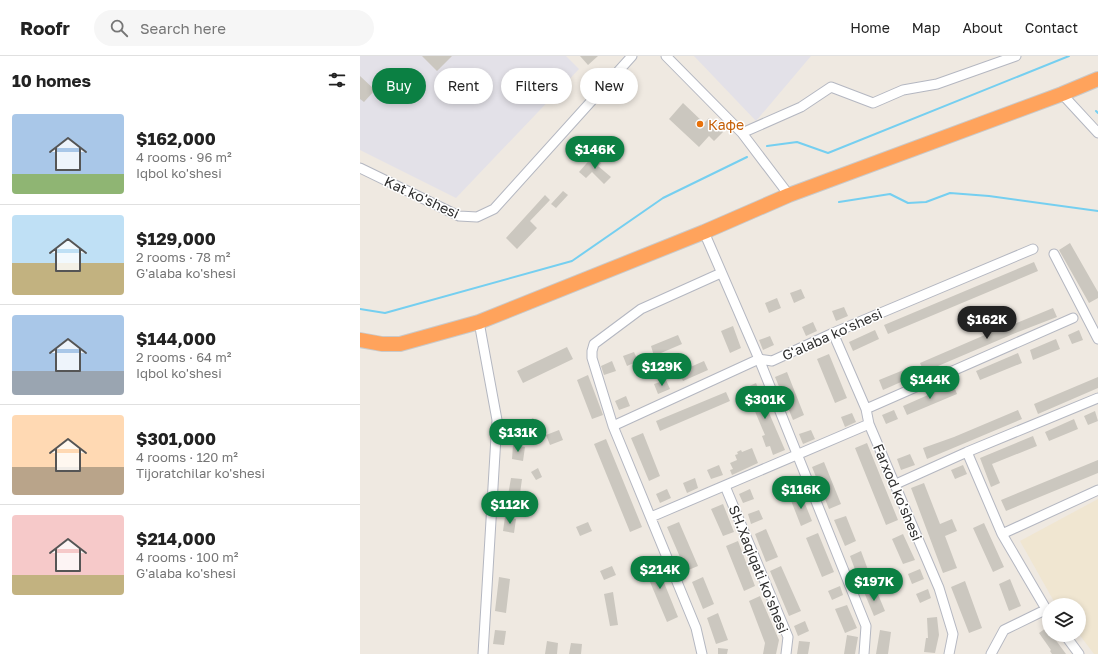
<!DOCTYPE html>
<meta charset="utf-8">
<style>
:root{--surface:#fff;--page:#f6f6f6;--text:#222;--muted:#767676;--line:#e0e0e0;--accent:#0b8043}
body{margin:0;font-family:"Golos Text",sans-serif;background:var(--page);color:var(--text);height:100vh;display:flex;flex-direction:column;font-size:15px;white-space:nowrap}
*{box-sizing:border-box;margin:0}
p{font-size:13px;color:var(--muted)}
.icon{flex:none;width:22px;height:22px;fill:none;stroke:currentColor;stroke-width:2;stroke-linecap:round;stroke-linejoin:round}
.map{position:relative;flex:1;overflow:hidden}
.panel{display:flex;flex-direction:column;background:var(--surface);width:360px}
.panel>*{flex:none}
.banner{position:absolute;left:12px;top:12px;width:380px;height:36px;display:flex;gap:8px}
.controls{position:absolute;left:682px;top:542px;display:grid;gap:8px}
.controls a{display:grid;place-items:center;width:44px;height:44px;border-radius:50%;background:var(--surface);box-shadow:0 2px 6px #0003;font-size:20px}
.price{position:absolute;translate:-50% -34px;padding:0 9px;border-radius:14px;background:var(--accent);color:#fff;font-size:13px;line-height:26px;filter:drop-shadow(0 1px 2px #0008)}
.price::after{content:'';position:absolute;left:50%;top:24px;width:12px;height:9px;margin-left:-6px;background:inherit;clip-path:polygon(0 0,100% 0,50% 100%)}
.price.active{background:#222;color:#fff}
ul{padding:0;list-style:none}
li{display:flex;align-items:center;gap:12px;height:100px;padding:0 12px}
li+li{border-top:1px solid var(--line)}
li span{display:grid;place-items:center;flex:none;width:112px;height:80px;border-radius:4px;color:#555}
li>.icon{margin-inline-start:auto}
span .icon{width:48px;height:48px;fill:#fffc;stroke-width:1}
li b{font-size:17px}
h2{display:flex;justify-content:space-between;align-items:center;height:48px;padding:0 12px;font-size:17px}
.tag{padding:0 14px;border-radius:18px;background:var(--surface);box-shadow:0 2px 6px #0003;font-size:14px;line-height:36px}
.tag.active{background:var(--accent);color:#fff}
header{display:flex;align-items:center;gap:24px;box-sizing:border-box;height:56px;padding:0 20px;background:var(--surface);border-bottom:1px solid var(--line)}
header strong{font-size:19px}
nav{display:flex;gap:22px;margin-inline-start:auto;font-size:14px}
.search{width:280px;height:36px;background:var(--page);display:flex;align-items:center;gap:10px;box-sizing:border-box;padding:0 14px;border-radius:22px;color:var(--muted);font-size:15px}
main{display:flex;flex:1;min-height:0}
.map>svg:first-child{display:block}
.industrial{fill:#e3e1e8}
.education{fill:#f0e6d1}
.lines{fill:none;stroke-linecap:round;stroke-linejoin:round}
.stream{stroke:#75cff0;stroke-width:2}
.building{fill:#cbc7bf}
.minor-casing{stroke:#b4b7c1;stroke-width:11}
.highway-casing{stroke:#c9c9c9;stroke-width:16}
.minor{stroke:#fff;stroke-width:9}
.highway{stroke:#ffa35c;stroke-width:14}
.food-dot{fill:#e8710a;stroke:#fff;stroke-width:1.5}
.labels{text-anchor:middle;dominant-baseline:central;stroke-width:3;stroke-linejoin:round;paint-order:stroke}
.food-label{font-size:14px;fill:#c56008;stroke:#fff;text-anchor:start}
.street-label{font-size:14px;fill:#2e2e2e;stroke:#fff}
</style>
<header>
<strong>Roofr</strong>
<div class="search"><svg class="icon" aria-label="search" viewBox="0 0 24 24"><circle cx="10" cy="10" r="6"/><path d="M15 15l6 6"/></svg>Search here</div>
<nav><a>Home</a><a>Map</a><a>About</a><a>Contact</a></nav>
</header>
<main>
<section class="panel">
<h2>10 homes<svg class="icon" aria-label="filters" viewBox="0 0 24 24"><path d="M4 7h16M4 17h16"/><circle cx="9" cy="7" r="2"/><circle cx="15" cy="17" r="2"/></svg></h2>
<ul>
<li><span style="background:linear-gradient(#a9c7e8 75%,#8fb573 0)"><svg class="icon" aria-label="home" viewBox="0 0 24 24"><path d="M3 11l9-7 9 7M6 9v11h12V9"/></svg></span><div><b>$162,000</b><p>4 rooms · 96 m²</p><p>Iqbol ko'shesi</p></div></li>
<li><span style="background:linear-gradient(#bfe0f5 60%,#c2b280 0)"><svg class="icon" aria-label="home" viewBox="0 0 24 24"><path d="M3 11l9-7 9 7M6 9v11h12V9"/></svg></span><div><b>$129,000</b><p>2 rooms · 78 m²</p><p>G'alaba ko'shesi</p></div></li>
<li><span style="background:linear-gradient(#a9c7e8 70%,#9aa5b1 0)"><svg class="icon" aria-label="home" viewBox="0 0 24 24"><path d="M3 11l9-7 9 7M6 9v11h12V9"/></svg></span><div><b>$144,000</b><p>2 rooms · 64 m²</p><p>Iqbol ko'shesi</p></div></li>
<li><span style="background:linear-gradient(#ffd9b3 65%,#b9a48a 0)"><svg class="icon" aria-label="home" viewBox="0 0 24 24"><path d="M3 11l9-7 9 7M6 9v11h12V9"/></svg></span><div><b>$301,000</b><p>4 rooms · 120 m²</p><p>Tijoratchilar ko'shesi</p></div></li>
<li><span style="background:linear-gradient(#f6c9c9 75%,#c2b280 0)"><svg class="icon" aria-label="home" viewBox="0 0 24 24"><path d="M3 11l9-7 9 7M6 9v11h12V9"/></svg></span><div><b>$214,000</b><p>4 rooms · 100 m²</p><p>G'alaba ko'shesi</p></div></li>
</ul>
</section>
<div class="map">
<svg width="738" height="598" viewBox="0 0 738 598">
<rect width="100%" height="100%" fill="#efe9e1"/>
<path class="industrial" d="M0,0H206L219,13L96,142L0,94Z
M334,0H451L396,65Z"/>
<path class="education" d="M738,443V598H734L719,578V549H696L660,485Z"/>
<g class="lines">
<path class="stream" d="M736,55L738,57
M407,90L437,86L468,97L709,0
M479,146L530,138L548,147L566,146L590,137L629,140L738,155
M0,253L25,257L212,205L303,142L387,101"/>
</g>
<path class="building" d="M62,0H92L77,15Z
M220,0H238L228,9Z
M0,20L15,34L4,46L0,43Z
M323,47L344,67L349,62L363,76L354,85L349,80L339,91L309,63Z
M233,100L241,107L238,110L251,121L244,128L232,116L226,122L219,116Z
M203,135L208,139L196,152L191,148Z
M185,139L190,144L170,165L177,172L157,193L146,182Z
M710,187L738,236V242L729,247L699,194Z
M674,206L678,215L528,278L524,269Z
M441,233L445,242L434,247L430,237Z
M417,242L421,252L409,257L405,247Z
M484,251L488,260L476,265L472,255Z
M693,252L697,261L653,278L564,316L560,307L641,272L642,273Z
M453,266L457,275L446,280L442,271Z
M373,270L381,292L370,297L361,275Z
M515,274L519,283L493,295L489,286Z
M719,274L723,284L712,288L708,279Z
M318,279L322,288L294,300L291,290Z
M410,280L414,289L403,294L399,284Z
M696,283L700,293L673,304L670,294Z
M207,291L213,303L163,327L157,315Z
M274,296L278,305L267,310L263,300Z
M658,297L662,307L620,324L616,315Z
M469,298L487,342L475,347L457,303Z
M252,305L256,315L244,319L241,310Z
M344,305L348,314L323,325L319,316Z
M546,313L550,322L523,334L519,324Z
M427,316L444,359L433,364L415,321Z
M228,319L243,359L232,363L217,324Z
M738,321V332L678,358L674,348Z
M306,324L310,333L298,338L294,328Z
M396,327L425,394L413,399L410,390L406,391L402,380L405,379L385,332Z
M593,328L597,338L547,359L543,350Z
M366,336L370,345L300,375L296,365Z
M266,340L270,350L259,354L255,345Z
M534,354L538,363L526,368L522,359Z
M658,354L662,363L567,403L563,392L594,381Z
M735,355L738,365L728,369L724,360Z
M492,357L496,366L485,371L481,361Z
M173,362L180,374L169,382L161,370Z
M714,363L718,373L689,385L685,376Z
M199,374L203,384L190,389L186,379Z
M451,374L455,383L443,388L439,378Z
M283,377L300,420L289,425L271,382Z
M673,380L677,390L632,408L640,427L631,431L620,402Z
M246,383L282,471L270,476L234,388Z
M507,387L538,464L526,469L495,392Z
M153,389L165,391L163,405L152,403Z
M392,392L398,407L372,419L370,414L373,413L370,407L377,404L375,399L378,398L377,396L381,394L382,396Z
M550,398L555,409L541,414L537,403Z
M738,404V417L646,455L641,444Z
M464,406L481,448L469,453L452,411Z
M359,409L363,419L351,423L347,414Z
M603,409L607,418L595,423L591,414Z
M178,412L182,421L176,424L171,416Z
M151,422L162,423L158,452L146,451Z
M335,422L338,432L327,437L323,427Z
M564,427L580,468L592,463L597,475L585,480L597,512L583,517L551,432Z
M307,433L311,442L300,447L296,438Z
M390,433L394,443L383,447L379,438Z
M441,438L452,465L441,470L430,442Z
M363,448L374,476L363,480L351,453Z
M399,454L403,463L391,468L388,458Z
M486,460L496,485L485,490L474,464Z
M145,461L156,463L154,477L143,475Z
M228,466L232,475L220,480L216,471Z
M319,466L338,510L326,515L307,471Z
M624,467L644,511L633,516L613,472Z
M406,473L418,501L406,506L395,478Z
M458,477L474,516L462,521L446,482Z
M543,478L555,504L543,508L532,483Z
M378,485L395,530L384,535L366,490Z
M501,495L511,522L500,527L490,500Z
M294,502L318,561L307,566L282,507Z
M252,510L256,519L244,524L240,515Z
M421,510L441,555L429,560L410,515Z
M560,513L564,523L552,528L548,518Z
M139,521L150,523L146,557L135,555Z
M343,521L354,548L343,553L332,526Z
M650,523L661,550L649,555L639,528Z
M605,525L622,572L609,577L591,531Z
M480,530L483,539L472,544L468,535Z
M515,531L525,555L514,560L504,536Z
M568,533L571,542L560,547L556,538Z
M253,536L258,569L250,570L244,538Z
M400,540L419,584L416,598H403L405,587L389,545Z
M487,549L497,572L485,577L475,553Z
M358,557L368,584L356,588L347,562Z
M577,561L579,579L575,597L564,596L566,582H568L567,562Z
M445,565L449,575L438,580L434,570Z
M689,570V579H692L706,598H692L690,595L691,594L679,577Z
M135,574L146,575L144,589L133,588Z
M520,574L531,576L528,598H516Z
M487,579L498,581L495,598H484Z
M187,585L198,587L197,598H185Z
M439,585L450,586L448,598H437Z
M211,587L222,588L221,598H209Z
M358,592L368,593L367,598H358Z"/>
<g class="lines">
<g class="minor-casing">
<path id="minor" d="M306,0L382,77L429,139
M702,38L738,77
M382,77L441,51L471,31L513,47L543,34L577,28L656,0
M0,112L99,160L117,161L134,153L272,0
M344,176L399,303L506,570L504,598
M694,198L738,283
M119,266L137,364L123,598
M473,277L506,353L509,368L579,532L593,578L589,598
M506,353L713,262
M253,370L399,303L412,305L473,277L673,193
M607,396L642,478L689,558
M536,428L607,396L738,342
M365,430L428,581L426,598
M291,461L509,368
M642,478L738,434
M705,579L719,598
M342,598L336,572L253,370L232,302V295L234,288L281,253L361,217
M631,598L644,574L685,554"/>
</g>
<g class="highway-casing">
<path id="highway" d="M0,284L22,288H40L119,266L344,176L429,139L702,38L738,23"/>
</g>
<use href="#minor" class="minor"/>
<use href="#highway" class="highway"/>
</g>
<circle class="food-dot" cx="340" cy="68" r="4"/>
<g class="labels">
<g class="food-label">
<text x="348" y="68">Кафе</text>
</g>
<g class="street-label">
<text transform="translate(62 141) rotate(25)">Kat ko'shesi</text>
<text transform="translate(472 278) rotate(-24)">G'alaba ko'shesi</text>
<text transform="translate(538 436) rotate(67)">Farxod ko'shesi</text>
<text transform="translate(399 513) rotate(68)">SH.Xaqiqati ko'shesi</text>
</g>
</g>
</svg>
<div class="controls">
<a><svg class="icon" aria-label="layers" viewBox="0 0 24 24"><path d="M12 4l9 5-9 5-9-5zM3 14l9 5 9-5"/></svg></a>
</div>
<b class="price" style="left:235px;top:114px">$146K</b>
<b class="price active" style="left:627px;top:284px">$162K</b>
<b class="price" style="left:302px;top:331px">$129K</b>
<b class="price" style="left:570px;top:344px">$144K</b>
<b class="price" style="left:405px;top:364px">$301K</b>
<b class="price" style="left:158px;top:397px">$131K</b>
<b class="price" style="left:441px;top:454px">$116K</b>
<b class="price" style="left:150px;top:469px">$112K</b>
<b class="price" style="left:300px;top:534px">$214K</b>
<b class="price" style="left:514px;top:546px">$197K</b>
<div class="banner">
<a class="tag active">Buy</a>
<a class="tag">Rent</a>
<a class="tag">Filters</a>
<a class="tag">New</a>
</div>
</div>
</main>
